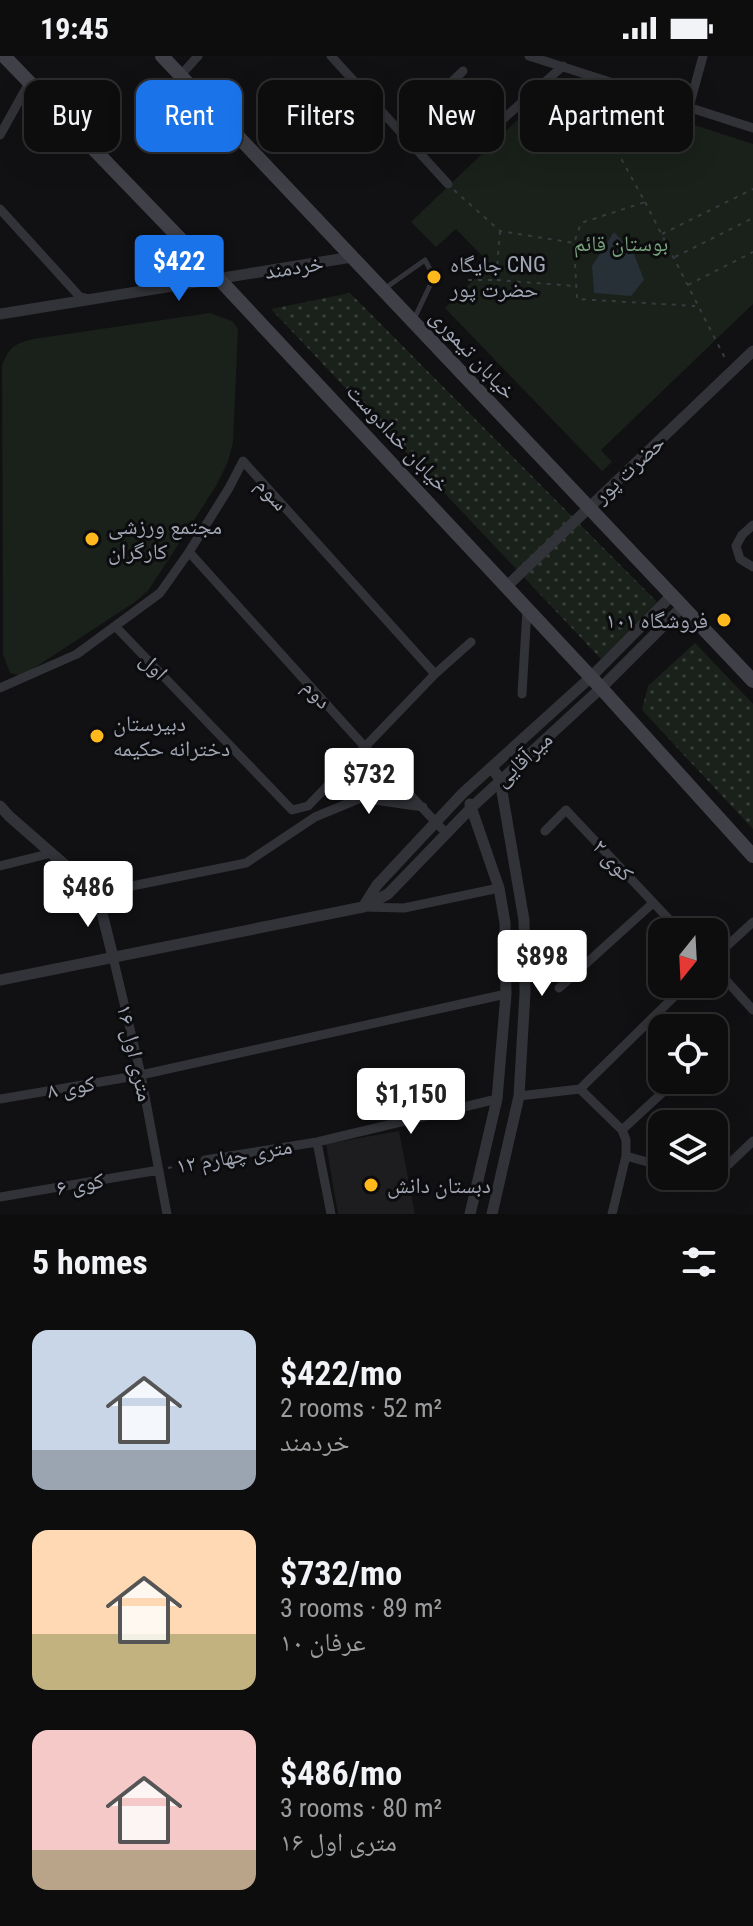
<!DOCTYPE html>
<meta charset="utf-8">
<style>
:root{--surface:#0d0d0e;--page:#161617;--text:#f1f3f6;--muted:#9a9c9e;--line:#2d2d2e;--accent:#1a73e8}
body{margin:0;font-family:"Roboto Condensed","Noto Naskh Arabic",sans-serif;background:var(--page);color:var(--text);height:100vh;display:flex;flex-direction:column;font-size:30px;white-space:nowrap}
*{box-sizing:border-box;margin:0}
p{font-size:26px;color:var(--muted)}
.icon{flex:none;width:44px;height:44px;fill:none;stroke:currentColor;stroke-width:2;stroke-linecap:round;stroke-linejoin:round}
.map{position:relative;height:1158px;overflow:hidden}
.details{display:flex;flex-direction:column;background:var(--surface);flex:1}
.details>*{flex:none}
.banner{position:absolute;left:24px;top:24px;width:706px;height:72px;display:flex;gap:16px}
.needle{width:52px;rotate:198deg}
.buttons{position:absolute;left:648px;top:862px;display:grid;gap:16px}
.buttons a{display:grid;place-items:center;width:80px;height:80px;border-radius:16px;background:var(--surface);box-shadow:0 8px 32px #0002,0 0 0 2px var(--line);font-size:40px}
.price{position:absolute;translate:-50% -68px;padding:0 18px;border-radius:8px;background:#fff;color:#222;font-size:26px;line-height:52px;filter:drop-shadow(0 2px 4px #0008)}
.price::after{content:'';position:absolute;left:50%;top:48px;width:24px;height:18px;margin-left:-12px;background:inherit;clip-path:polygon(0 0,100% 0,50% 100%)}
.price.current{background:var(--accent);color:#fff}
ul{padding:0;list-style:none}
li{display:flex;align-items:center;gap:24px;height:200px;padding:0 32px}
li span{display:grid;place-items:center;flex:none;width:224px;height:160px;border-radius:16px;color:#555}
li>.icon{margin-inline-start:auto}
span .icon{width:96px;height:96px;fill:#fffc;stroke-width:1}
li b{font-size:34px}
h2{display:flex;justify-content:space-between;align-items:center;height:96px;padding:0 32px;font-size:34px}
.tag{padding:0 28px;border-radius:16px;background:var(--surface);box-shadow:0 8px 32px #0002,0 0 0 2px var(--line);font-size:28px;line-height:72px}
.tag.current{background:var(--accent);color:#fff}
.status{display:flex;justify-content:space-between;align-items:center;height:56px;padding:0 40px;background:var(--surface);direction:ltr}
.status svg{height:22px;fill:currentColor}
.map>svg:first-child{display:block}
.built{fill:#1d1d20}
.grass{fill:url(#grass-dots)}
.green{fill:#19211a}
.water{fill:#272f37}
.lines{fill:none;stroke-linecap:round;stroke-linejoin:round}
.path{stroke:#383a3f;stroke-width:2;stroke-dasharray:4 6;stroke-linecap:butt}
.service{stroke:#323338;stroke-width:5}
.minor{stroke:#323338;stroke-width:9}
.tertiary{stroke:#323338;stroke-width:11}
.secondary{stroke:#404148;stroke-width:14}
.poi-dot{fill:#ffb91d;stroke:#0c0c0e;stroke-width:3}
.labels{text-anchor:middle;dominant-baseline:central;stroke-width:6;stroke-linejoin:round;paint-order:stroke}
.park-label{font-size:22px;fill:#76a27a;stroke:#0c0c0e}
.poi-label{font-size:22px;fill:#a1a7b5;stroke:#0c0c0e;text-anchor:start}
.street-label{font-size:22px;fill:#a1a7b5;stroke:#0c0c0e}
</style>
<div class="status"><b>19:45</b><svg viewBox="0 0 49 12"><path d="M0 12V9h3v3zM5 12V6h3v6zM10 12V3h3v9zM15 12V0h3v12zM26 1h20v11H26zM47 4h2v5h-2z"/></svg></div>
<div class="map">
<svg width="753" height="1158" viewBox="0 0 753 1158">
<defs>
<pattern id="grass-dots" width="8" height="8" patternUnits="userSpaceOnUse" patternTransform="scale(2)"><rect width="8" height="8" fill="#19211a"/><path d="M2 2h.1M6 6h.1" fill="none" stroke="#373e39" stroke-width="1.8" stroke-linecap="round"/></pattern>
</defs>
<rect width="100%" height="100%" fill="#111113"/>
<path class="built" d="M399,1075L415,1158H338L326,1088Z"/>
<path class="grass" d="M350,237L657,546L601,603L271,253Z
M695,587L753,648V773L642,654L648,630Z"/>
<path class="green" d="M593,36L753,88V248L601,394L612,406L602,415L445,252L490,208L456,173L436,191L411,166L534,48Z
M210,257L232,265L238,273L233,386L228,406L216,430L148,535L135,546L22,620L10,617L3,598V573L2,310C9,291 14,288 33,283Z"/>
<path class="water" d="M614,176L634,198L644,224L631,240L594,237L592,210Z"/>
<g class="lines">
<path class="path" d="M454,134L500,175L574,187L581,167L645,146L579,26
M645,146L726,304
M500,175L496,224L575,230
M662,178L753,133
M574,188L577,243L695,250
M675,201L753,162
M468,224H495
M688,229L753,196
M168,1112L197,1106"/>
<path class="service" d="M384,233L425,204L434,221L415,261"/>
<path class="minor" d="M331,0L448,128
M529,0L753,72
M463,15L438,39L483,81L563,10
M180,20L198,0
M689,51L703,0
M0,79L29,27
M0,153L80,241L89,243
M753,469L742,479L736,490L740,503L753,511
M189,496L365,691L446,777
M116,571L292,754L308,750L435,618L471,586
M0,632L77,598L160,537L189,496L229,432L243,405L435,618
M522,638L527,553
M545,775L566,754L681,876
M0,810L52,797
M97,837L246,807L315,761L361,742L423,751
M363,851L404,852L499,832
M113,901L141,1019L167,1158
M714,902L753,866
M714,911L753,954
M559,932L653,847
M580,1033L687,928
M519,1040L580,1033L622,1074L676,1024
M0,1043L141,1019L506,938
M622,1074L626,1084V1100L662,1110
M317,1086L331,1158
M205,1104L317,1086L497,1043
M714,1116L729,1108L753,1085
M0,1141L159,1114
M612,1158L626,1100"/>
<path class="tertiary" d="M0,258L352,201
M506,531L753,295
M492,711L500,724L524,864L525,937L519,1040L492,1158
M0,750L9,760L97,837L113,901
M365,848L377,829L463,737L591,621L671,540
M0,924L363,851L388,838L472,751L601,632L682,551
M470,1158L497,1043L506,938L505,867L499,832L470,748"/>
<path class="secondary" d="M4,0L219,223L601,632L753,800
M162,0L753,625"/>
</g>
<g class="poi-dot">
<circle cx="434" cy="221" r="8"/>
<circle cx="92" cy="483" r="8"/>
<circle cx="724" cy="564" r="8"/>
<circle cx="97" cy="680" r="8"/>
<circle cx="371" cy="1129" r="8"/>
</g>
<g class="labels">
<g class="park-label">
<text x="621" y="187">بوستان قائم</text>
</g>
<g class="poi-label">
<text x="450" y="208">جایگاه CNG<tspan x="450" dy="25">حضرت پور</tspan></text>
<text x="108" y="470">مجتمع ورزشی<tspan x="108" dy="25">کارگران</tspan></text>
<text x="708" y="564" text-anchor="end">فروشگاه ۱۰۱</text>
<text x="113" y="667">دبیرستان<tspan x="113" dy="25">دخترانه حکیمه</tspan></text>
<text x="387" y="1129">دبستان دانش</text>
</g>
<g class="street-label">
<text transform="translate(294 211) rotate(-9)">خردمند</text>
<text transform="translate(473 298) rotate(47)">خیابان تیموری</text>
<text transform="translate(398 382) rotate(47)">خیابان خدادوست</text>
<text transform="translate(629 413) rotate(-43)">حضرت پور</text>
<text transform="translate(272 438) rotate(48)">سوم</text>
<text transform="translate(154 610) rotate(46)">اول</text>
<text transform="translate(317 638) rotate(48)">دوم</text>
<text transform="translate(523 703) rotate(-42)">میرآقایی</text>
<text transform="translate(613 804) rotate(47)">کوی ۲</text>
<text transform="translate(135 997) rotate(77)">۱۶ متری اول</text>
<text transform="translate(71 1031) rotate(-10)">کوی ۸</text>
<text transform="translate(234 1100) rotate(-10)">۱۲ متری چهارم</text>
<text transform="translate(80 1128) rotate(-10)">کوی ۶</text>
</g>
</g>
</svg>
<div class="buttons">
<a><svg class="needle" viewBox="-14 -14 28 28"><path d="M0-13l5 13h-10z" fill="#e53935"/><path d="M0 13l5-13h-10z" fill="#9a9c9e"/></svg></a>
<a><svg class="icon" aria-label="locate" viewBox="0 0 24 24"><circle cx="12" cy="12" r="6"/><path d="M12 2v4M12 18v4M2 12h4M18 12h4"/></svg></a>
<a><svg class="icon" aria-label="layers" viewBox="0 0 24 24"><path d="M12 4l9 5-9 5-9-5zM3 14l9 5 9-5"/></svg></a>
</div>
<b class="price current" style="left:179px;top:247px">$422</b>
<b class="price" style="left:369px;top:760px">$732</b>
<b class="price" style="left:88px;top:873px">$486</b>
<b class="price" style="left:542px;top:942px">$898</b>
<b class="price" style="left:411px;top:1080px">$1,150</b>
<div class="banner">
<a class="tag">Buy</a>
<a class="tag current">Rent</a>
<a class="tag">Filters</a>
<a class="tag">New</a>
<a class="tag">Apartment</a>
</div>
</div>
<section class="details">
<h2>5 homes<svg class="icon" aria-label="filters" viewBox="0 0 24 24"><path d="M4 7h16M4 17h16"/><circle cx="9" cy="7" r="2"/><circle cx="15" cy="17" r="2"/></svg></h2>
<ul>
<li><span style="background:linear-gradient(#c9d6e8 75%,#9aa5b1 0)"><svg class="icon" aria-label="home" viewBox="0 0 24 24"><path d="M3 11l9-7 9 7M6 9v11h12V9"/></svg></span><div><b>$422/mo</b><p>2 rooms · 52 m²</p><p>خردمند</p></div></li>
<li><span style="background:linear-gradient(#ffd9b3 65%,#c2b280 0)"><svg class="icon" aria-label="home" viewBox="0 0 24 24"><path d="M3 11l9-7 9 7M6 9v11h12V9"/></svg></span><div><b>$732/mo</b><p>3 rooms · 89 m²</p><p>عرفان ۱۰</p></div></li>
<li><span style="background:linear-gradient(#f6c9c9 75%,#b9a48a 0)"><svg class="icon" aria-label="home" viewBox="0 0 24 24"><path d="M3 11l9-7 9 7M6 9v11h12V9"/></svg></span><div><b>$486/mo</b><p>3 rooms · 80 m²</p><p>۱۶ متری اول</p></div></li>
</ul>
</section>
